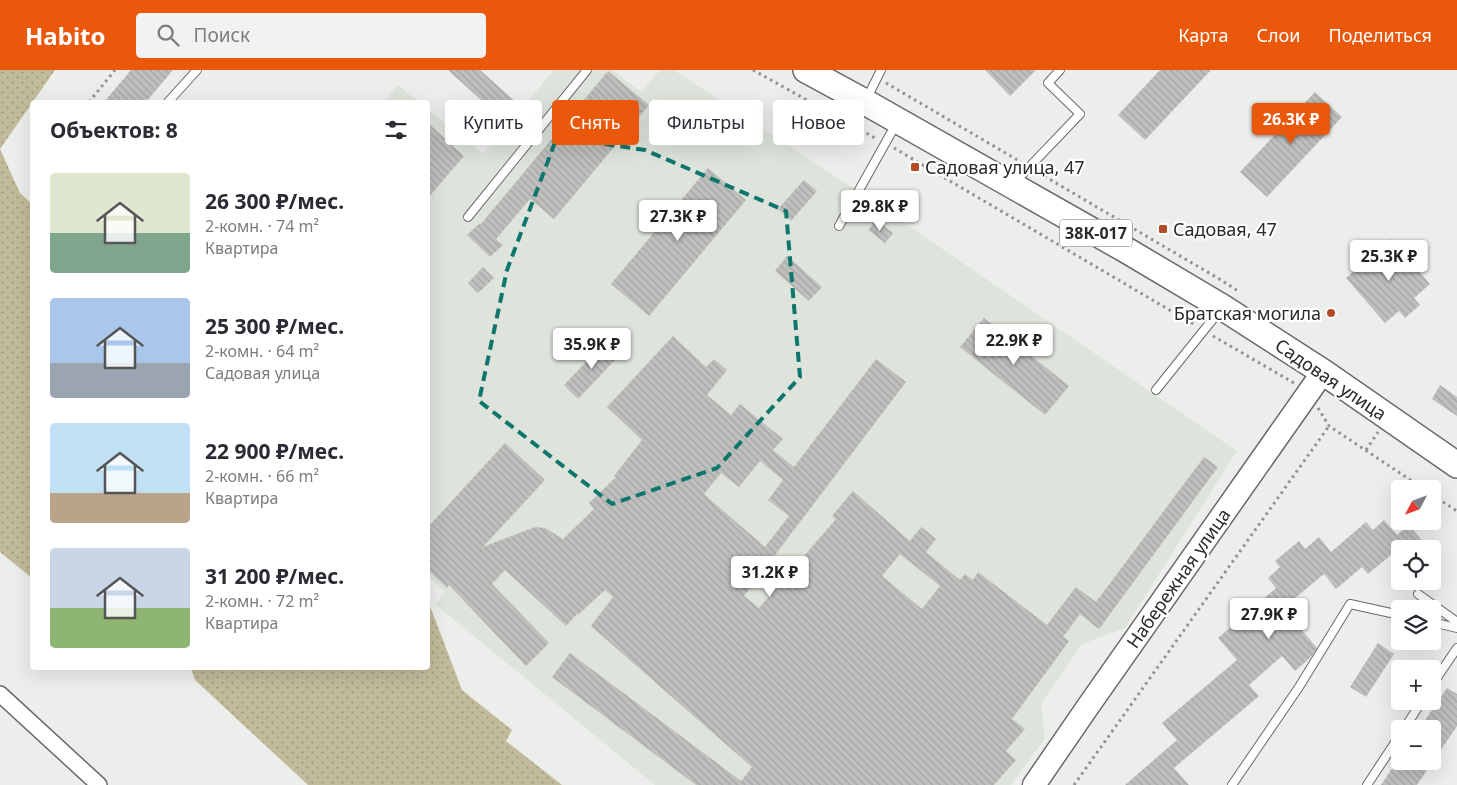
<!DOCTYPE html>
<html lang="ru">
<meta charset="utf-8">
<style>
:root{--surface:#fff;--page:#f2f2f3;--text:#2b2b33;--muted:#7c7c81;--accent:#ea580c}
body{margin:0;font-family:"Noto Sans",sans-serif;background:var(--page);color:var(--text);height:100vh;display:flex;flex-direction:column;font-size:19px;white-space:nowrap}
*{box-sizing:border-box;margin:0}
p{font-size:16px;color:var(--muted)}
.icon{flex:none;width:28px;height:28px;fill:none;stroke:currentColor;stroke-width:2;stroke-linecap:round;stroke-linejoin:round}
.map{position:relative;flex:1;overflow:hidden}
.details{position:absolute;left:30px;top:30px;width:400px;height:570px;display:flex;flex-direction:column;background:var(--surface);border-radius:5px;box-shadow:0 5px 20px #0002}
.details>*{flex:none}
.banner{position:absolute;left:445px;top:30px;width:475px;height:45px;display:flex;gap:10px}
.needle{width:32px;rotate:229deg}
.controls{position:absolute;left:1391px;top:410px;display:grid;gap:10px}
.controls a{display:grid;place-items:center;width:50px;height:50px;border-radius:5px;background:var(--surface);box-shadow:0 5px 20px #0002;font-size:25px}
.price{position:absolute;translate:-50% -42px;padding:0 11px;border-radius:5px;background:#fff;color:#222;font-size:16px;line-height:32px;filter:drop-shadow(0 1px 2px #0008)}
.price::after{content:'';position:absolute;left:50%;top:30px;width:15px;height:11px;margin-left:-8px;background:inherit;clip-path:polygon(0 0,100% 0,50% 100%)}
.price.on{background:var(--accent);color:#fff}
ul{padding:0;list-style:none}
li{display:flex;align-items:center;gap:15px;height:125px;padding:0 20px}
li span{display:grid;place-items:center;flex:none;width:140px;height:100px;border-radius:5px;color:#555}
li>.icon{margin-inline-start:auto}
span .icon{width:60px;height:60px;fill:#fffc;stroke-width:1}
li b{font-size:21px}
h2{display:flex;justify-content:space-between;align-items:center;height:60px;padding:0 20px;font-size:21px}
.pill{padding:0 18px;border-radius:5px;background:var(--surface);box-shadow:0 5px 20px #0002;font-size:18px;line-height:45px}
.pill.on{background:var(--accent);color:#fff}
header{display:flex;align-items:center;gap:30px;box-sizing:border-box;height:70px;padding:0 25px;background:var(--accent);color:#fff}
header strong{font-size:24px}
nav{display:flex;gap:28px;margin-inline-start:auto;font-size:18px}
.search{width:350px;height:45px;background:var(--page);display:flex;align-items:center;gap:12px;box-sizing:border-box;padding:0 18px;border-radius:5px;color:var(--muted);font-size:19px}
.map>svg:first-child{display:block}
.built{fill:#dee4db}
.green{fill:url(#green-dots)}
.building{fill:url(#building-back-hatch);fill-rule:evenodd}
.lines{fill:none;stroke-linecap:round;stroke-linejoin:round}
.service-casing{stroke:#696a68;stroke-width:10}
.minor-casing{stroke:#696a68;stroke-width:18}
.secondary-casing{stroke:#696a68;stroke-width:25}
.primary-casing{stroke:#696a68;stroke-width:28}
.path{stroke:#919290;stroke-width:3;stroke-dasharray:2.5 4;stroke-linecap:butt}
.service{stroke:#fff;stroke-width:8}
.minor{stroke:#fff;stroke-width:15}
.secondary{stroke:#fff;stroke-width:22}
.primary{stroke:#fff;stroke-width:25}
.marked{fill:none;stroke:#0f766e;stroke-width:4;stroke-dasharray:10 6;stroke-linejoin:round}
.poi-dot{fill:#b24b22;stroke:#fff;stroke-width:2}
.labels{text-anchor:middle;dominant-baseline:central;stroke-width:4.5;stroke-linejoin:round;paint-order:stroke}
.shield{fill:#fff;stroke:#686968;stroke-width:1}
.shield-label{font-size:16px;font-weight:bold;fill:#282928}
.poi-label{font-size:18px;fill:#282928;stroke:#fff;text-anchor:start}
.street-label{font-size:18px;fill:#282928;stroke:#fff}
</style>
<header>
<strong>Habito</strong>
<div class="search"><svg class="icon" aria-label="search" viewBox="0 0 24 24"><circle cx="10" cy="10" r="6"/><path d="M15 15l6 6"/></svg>Поиск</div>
<nav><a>Карта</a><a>Слои</a><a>Поделиться</a></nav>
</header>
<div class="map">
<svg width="1457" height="715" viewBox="0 0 1457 715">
<defs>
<pattern id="green-dots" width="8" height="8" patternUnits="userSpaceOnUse" patternTransform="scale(1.25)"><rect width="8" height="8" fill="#c2bb9b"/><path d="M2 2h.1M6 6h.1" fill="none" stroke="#9e987e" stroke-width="1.8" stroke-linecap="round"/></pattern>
<pattern id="building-back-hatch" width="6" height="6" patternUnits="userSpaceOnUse" patternTransform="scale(1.25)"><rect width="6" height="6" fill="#bfc0bd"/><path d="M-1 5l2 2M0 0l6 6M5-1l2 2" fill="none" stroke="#a4a5a2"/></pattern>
</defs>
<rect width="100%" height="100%" fill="#eceeeb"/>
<path class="built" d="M554,0H613L641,22L660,0H674L871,130L1237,381L1125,558L1082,574L1041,634L1045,668L1011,715H655L435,534L445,523L428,506V39L483,84Z
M398,15L419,32H384Z"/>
<path class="green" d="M0,0H55L0,79Z
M0,79L20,123L32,134V508L0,482Z
M428,531L462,620L512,660L506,671L562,715H308L195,610L191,598H428Z"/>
<path class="building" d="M131,0H173L146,32H104Z
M448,0H480L517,33L503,50Z
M985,0H1036L1010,26Z
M1160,0H1211L1145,70L1118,45Z
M608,1L649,35L554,149L530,129L496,169L503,175L490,187L467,165L480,153L481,154Z
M1315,22L1342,47L1267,127L1240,102Z
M428,53L464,86L428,128Z
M708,98L746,130L649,246L611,214Z
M804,110L817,121L791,151L778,139Z
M876,150L893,163L885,173L868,160Z
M1390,169L1430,214L1414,228L1420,235L1405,248L1399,241L1385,253L1346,208Z
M787,186L822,217L809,231L775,201Z
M483,197L494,208L478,223L468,213Z
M984,248L1069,316L1045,345L960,277Z
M673,266L706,297L714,289L727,300L707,325L731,345L740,334L783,369L773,380L794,397L876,289L906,312L744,526L759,538L836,449L832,446L853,421L910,471L921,457L924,459L936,469L926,482L960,510L965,504L973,510L978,502L1047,555L1076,517L1096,532L1204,387L1218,397L1099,559L1080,544L1063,567L1069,571L1012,649L1025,659L1006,681L1016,690L994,715H696L552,607L570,583L741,711L752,697L591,556L613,527L605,520L578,545L577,544L566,556L505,500L492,514L549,573L526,596L449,515L447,518L428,500V457L505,373L545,410L483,477L535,457L545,458L563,469L594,439L589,433L616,407L614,406L642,370L607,337ZM760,391L783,410L768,430L789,446L765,477L704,424L721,403L739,417ZM900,484L940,516L922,539L882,506Z
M606,271L620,285L578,329L564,315Z
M1440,315L1457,327V346L1432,329Z
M1384,450L1397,465L1409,455L1423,472L1415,479H1400V496L1391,485L1368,504L1362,497L1336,519L1324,504L1283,538L1317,578L1311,587L1295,601L1282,586L1249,615L1259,626L1174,698L1189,715H1125L1177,670L1162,653L1237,590L1218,568L1276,518L1268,508L1280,497L1275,491L1299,471L1305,479L1319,467L1331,482L1366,452L1373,460Z
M1378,573L1394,584L1366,627L1350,617Z
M1447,618L1457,624V656L1417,715H1381L1397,691H1432V659H1419Z"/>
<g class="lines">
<g class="service-casing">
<path id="service" d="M866,30L881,0
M168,32L197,0
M1014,113L1080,44L1048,13L1060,0
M468,147L587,0
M839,156L896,54
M1156,320L1221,239
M1418,524L1457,552
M1432,552L1457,558
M1432,615L1457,578
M1404,659L1422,631
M1232,715L1299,617L1350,534L1400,545
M1367,715L1400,665"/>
</g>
<g class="minor-casing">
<path id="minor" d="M0,624L99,715"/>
</g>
<g class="secondary-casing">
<path id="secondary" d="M1034,715L1089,635L1323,302"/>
</g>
<g class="primary-casing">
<path id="primary" d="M806,0L865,32L1126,180L1222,237L1323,302L1457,395"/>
</g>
<path class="path" d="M753,0L875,68
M886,13L1021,92
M89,32L115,0
M894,78L1195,255
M1039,103L1221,210L1238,221
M1213,266L1294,313
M1318,338L1329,356L1424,419
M1366,380L1378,362
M1432,425L1457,441
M1074,715L1329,356"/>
<use href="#service" class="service"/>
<use href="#minor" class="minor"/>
<use href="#secondary" class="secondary"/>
<use href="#primary" class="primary"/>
</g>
<path class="marked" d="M557,67L645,80L786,141L800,307L717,398L612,434L479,331L507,200Z"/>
<g class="poi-dot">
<rect x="910" y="92" width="10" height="10" rx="2.5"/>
<rect x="1158" y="154" width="10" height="10" rx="2.5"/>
<circle cx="1331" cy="243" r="5"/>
</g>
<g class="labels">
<rect class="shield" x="1060" y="149.5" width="72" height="27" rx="4"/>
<g class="shield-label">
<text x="1096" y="163">38К-017</text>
</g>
<g class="poi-label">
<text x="925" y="97">Садовая улица, 47</text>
<text x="1173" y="159">Садовая, 47</text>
<text x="1321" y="243" text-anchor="end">Братская могила</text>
</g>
<g class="street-label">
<text transform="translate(1331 309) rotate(34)">Садовая улица</text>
<text transform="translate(1178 508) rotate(-55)">Набережная улица</text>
</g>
</g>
</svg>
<div class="controls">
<a><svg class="needle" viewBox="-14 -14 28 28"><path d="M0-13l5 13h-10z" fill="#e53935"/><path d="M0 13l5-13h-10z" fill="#7c7c81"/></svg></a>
<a><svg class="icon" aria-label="locate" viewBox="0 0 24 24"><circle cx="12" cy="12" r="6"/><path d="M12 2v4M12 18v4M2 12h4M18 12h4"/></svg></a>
<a><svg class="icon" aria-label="layers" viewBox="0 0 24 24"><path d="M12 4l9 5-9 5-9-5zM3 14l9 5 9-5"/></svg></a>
<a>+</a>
<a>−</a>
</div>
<b class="price on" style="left:1291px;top:75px">26.3K ₽</b>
<b class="price" style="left:880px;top:162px">29.8K ₽</b>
<b class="price" style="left:678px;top:172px">27.3K ₽</b>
<b class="price" style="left:1389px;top:212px">25.3K ₽</b>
<b class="price" style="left:1014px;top:296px">22.9K ₽</b>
<b class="price" style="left:592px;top:300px">35.9K ₽</b>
<b class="price" style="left:770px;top:528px">31.2K ₽</b>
<b class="price" style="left:1269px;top:570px">27.9K ₽</b>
<div class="banner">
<a class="pill">Купить</a>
<a class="pill on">Снять</a>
<a class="pill">Фильтры</a>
<a class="pill">Новое</a>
</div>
<section class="details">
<h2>Объектов: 8<svg class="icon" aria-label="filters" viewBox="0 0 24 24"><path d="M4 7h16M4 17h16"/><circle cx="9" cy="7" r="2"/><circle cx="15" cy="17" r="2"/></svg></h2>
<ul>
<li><span style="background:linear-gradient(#dfe7d0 60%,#7fa58c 0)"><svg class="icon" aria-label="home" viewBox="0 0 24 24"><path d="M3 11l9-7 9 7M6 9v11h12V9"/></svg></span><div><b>26 300 ₽/мес.</b><p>2-комн. · 74 m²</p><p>Квартира</p></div></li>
<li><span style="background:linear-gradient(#a9c7e8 65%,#9aa5b1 0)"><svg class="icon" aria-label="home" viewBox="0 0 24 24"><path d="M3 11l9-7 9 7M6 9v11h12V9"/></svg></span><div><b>25 300 ₽/мес.</b><p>2-комн. · 64 m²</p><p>Садовая улица</p></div></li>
<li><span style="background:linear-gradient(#bfe0f5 70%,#b9a48a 0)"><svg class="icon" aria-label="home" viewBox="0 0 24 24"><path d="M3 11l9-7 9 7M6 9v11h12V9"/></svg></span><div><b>22 900 ₽/мес.</b><p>2-комн. · 66 m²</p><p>Квартира</p></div></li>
<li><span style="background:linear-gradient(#c9d6e8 60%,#8fb573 0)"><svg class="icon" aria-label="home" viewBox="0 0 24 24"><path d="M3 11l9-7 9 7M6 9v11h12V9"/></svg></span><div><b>31 200 ₽/мес.</b><p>2-комн. · 72 m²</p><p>Квартира</p></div></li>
</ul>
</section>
</div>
